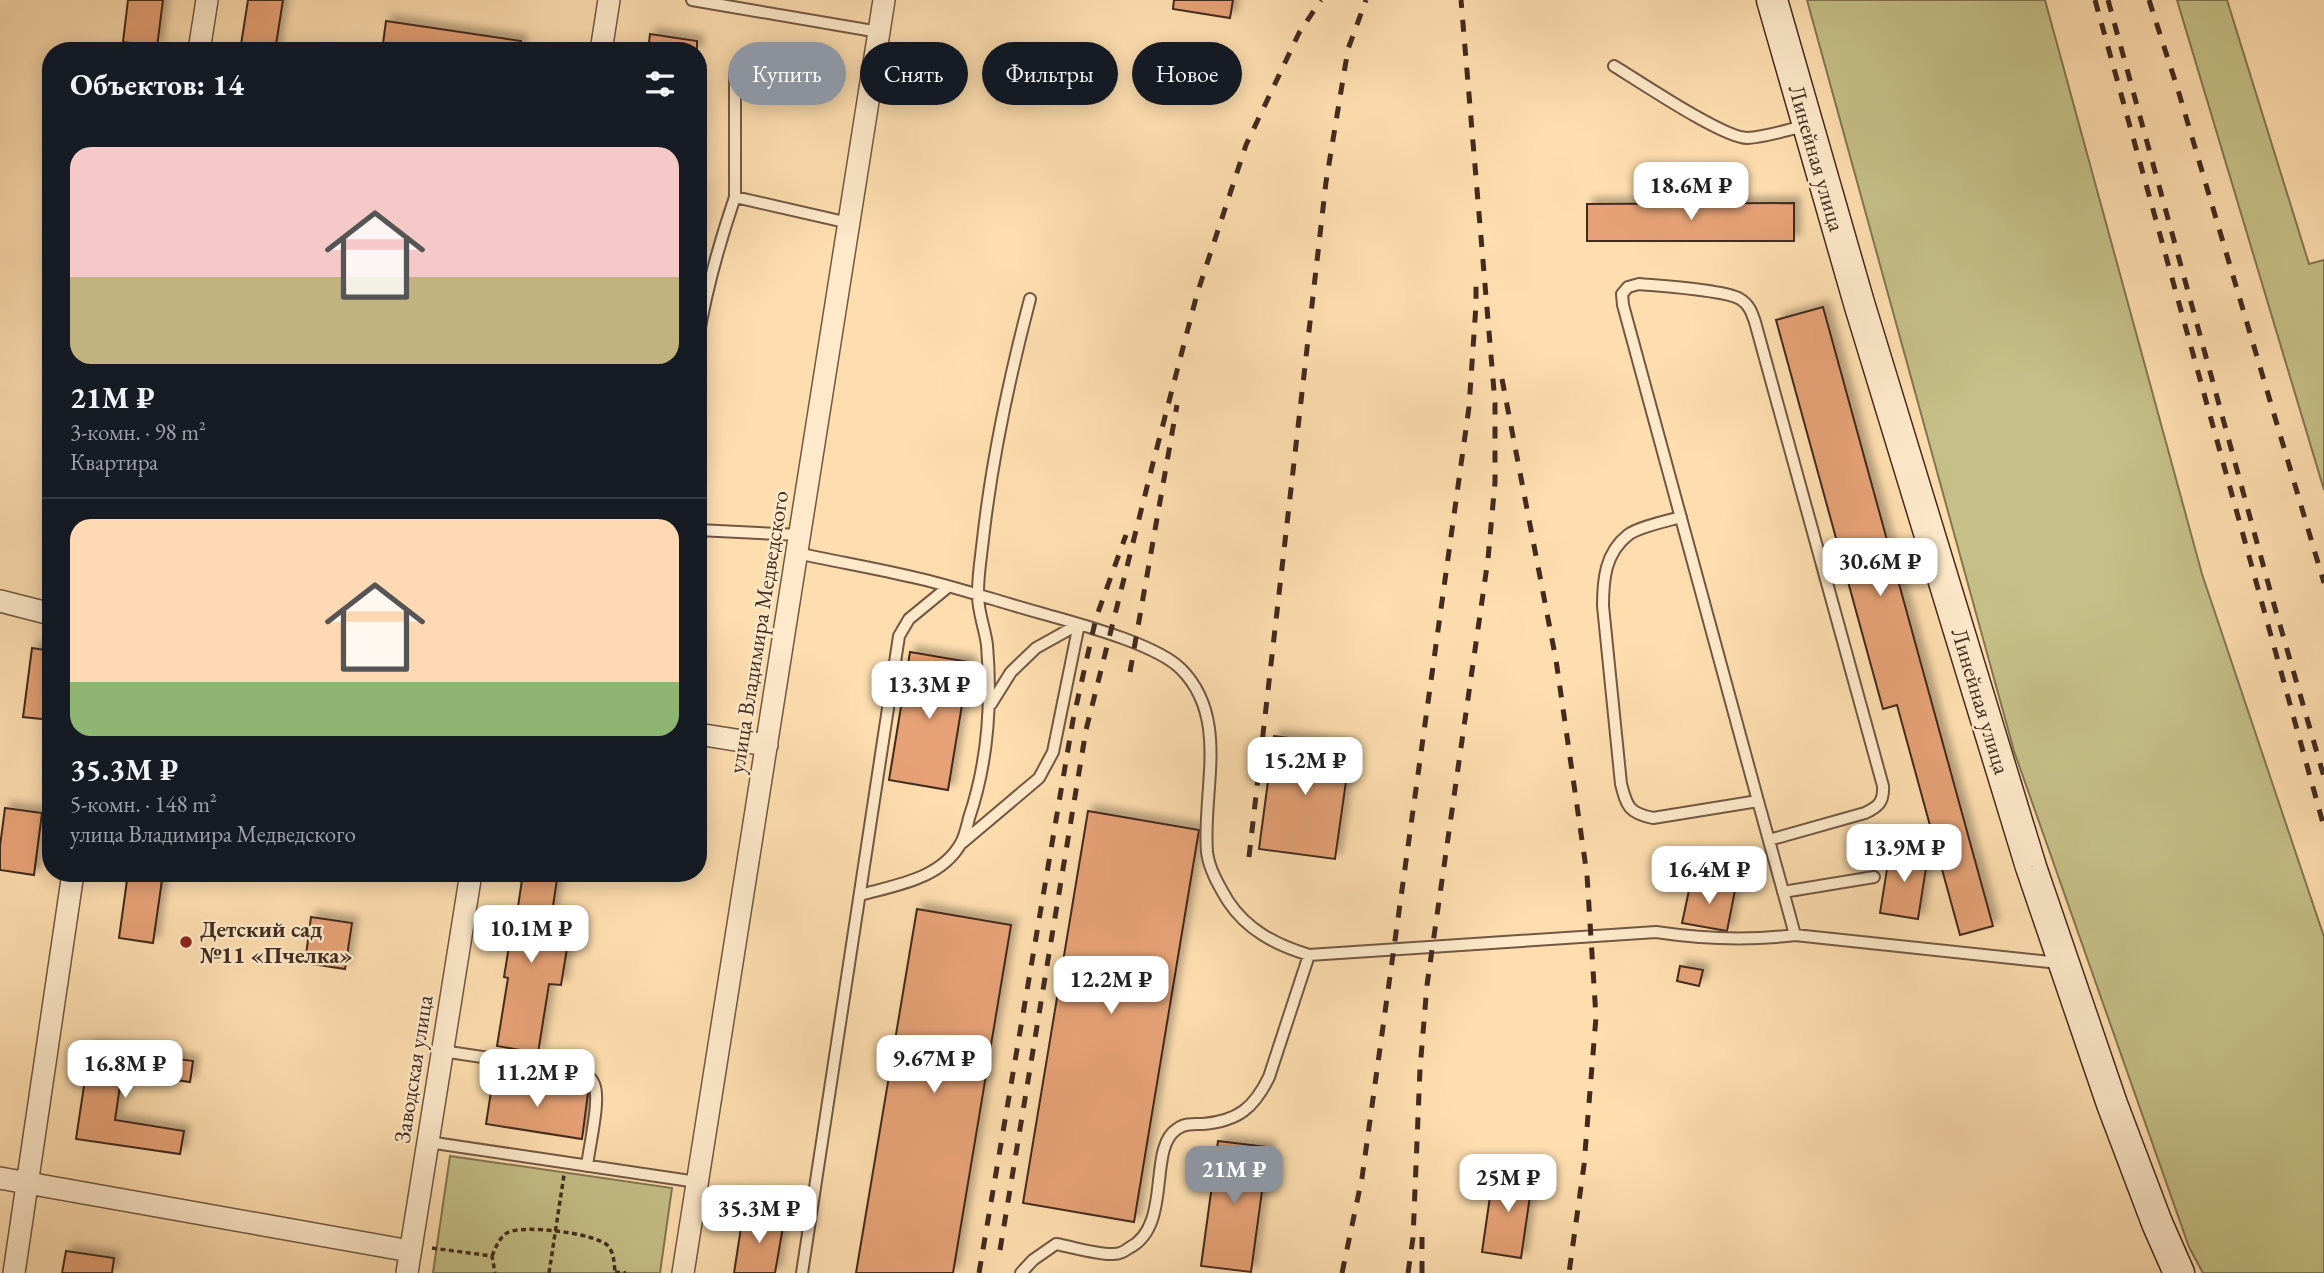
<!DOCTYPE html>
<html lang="ru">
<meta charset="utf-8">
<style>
:root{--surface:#171b24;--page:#20242c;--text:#f1f3f6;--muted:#9ea1a6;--line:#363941;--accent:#8c9099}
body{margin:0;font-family:"EB Garamond",serif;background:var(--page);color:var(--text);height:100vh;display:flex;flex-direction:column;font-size:26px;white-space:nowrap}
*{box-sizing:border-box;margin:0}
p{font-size:23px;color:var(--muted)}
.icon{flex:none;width:38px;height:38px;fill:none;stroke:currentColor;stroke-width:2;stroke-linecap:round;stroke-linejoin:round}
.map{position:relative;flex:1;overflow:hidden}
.sheet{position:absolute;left:42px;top:42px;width:665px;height:840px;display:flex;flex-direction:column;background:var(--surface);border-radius:28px;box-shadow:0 4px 18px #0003}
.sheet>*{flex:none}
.banner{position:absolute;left:728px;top:42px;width:665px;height:63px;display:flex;gap:14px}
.price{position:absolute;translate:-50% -60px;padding:0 16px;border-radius:14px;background:#fff;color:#222;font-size:23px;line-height:46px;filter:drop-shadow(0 2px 4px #0008)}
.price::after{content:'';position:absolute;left:50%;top:42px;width:21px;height:16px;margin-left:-10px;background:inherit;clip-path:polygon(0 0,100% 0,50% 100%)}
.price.on{background:var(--accent);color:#fff}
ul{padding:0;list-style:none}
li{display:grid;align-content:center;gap:14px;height:371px;padding:0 28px}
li+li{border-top:2px solid var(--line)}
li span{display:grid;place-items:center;height:217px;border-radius:21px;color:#555}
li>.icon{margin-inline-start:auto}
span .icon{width:126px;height:126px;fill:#fffc;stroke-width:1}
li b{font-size:30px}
h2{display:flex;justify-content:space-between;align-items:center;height:84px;padding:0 28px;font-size:30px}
.tag{padding:0 24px;border-radius:32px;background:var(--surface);box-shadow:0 4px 18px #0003;font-size:24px;line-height:63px}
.tag.on{background:var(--accent);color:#fff}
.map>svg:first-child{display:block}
.green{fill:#c5c087;stroke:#847553;stroke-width:2}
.building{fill:#e6a276;stroke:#432a1f;stroke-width:2;filter:url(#shadow)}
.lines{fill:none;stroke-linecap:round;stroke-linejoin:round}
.lane-casing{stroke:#725743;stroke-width:14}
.street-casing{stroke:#725743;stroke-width:24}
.secondary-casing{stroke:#432a1f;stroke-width:33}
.path{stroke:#432a1f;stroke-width:3.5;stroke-dasharray:5 3.5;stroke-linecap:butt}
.lane{stroke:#feeacb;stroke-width:10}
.street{stroke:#feeacb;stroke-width:21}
.secondary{stroke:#feeacb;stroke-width:30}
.rail{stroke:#432a1f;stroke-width:5;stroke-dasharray:12 12;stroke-linecap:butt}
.poi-dot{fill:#8f2418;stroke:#feeacb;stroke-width:2.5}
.labels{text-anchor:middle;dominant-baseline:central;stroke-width:5;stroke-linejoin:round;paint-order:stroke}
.street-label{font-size:23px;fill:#432a1f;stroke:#feeacb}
.poi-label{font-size:23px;font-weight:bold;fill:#432a1f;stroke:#feeacb;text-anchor:start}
</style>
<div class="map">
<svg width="2324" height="1273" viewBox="0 0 2324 1273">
<defs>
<filter id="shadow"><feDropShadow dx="6" dy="-6" stdDeviation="3.5" flood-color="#0004"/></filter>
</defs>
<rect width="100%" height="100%" fill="#fedeaf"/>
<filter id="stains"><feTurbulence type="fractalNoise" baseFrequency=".00286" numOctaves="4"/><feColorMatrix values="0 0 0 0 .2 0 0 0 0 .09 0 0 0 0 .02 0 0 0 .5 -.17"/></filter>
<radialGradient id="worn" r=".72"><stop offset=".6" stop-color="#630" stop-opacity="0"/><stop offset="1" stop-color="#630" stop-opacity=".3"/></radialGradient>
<path class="green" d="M1807,0H2045L2202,574L2324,937V1273H2203L2189,1247L2014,751Z
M2177,0H2227L2309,264L2324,260V490Z
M450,1156L672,1188L660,1273H433Z"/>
<path class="building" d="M128,0H163L157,47L123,42Z
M248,0H283L275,51H240Z
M1174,0H1233L1230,18L1173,9Z
M386,21L521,41L520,51H382Z
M650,34L697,41V51H648Z
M1794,203V241H1587V204Z
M1823,307L1993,926L1960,935L1897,705L1883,709L1776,320Z
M32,648L51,651V720L23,717Z
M910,652L969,662L948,790L889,780Z
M1274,736L1351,746L1335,859L1259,849Z
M5,808L42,813L34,875L0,870V846Z
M1088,811L1199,830L1134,1222L1023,1203Z
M1890,850L1928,855L1918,919L1880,913Z
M128,873H163L153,943L119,938Z
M523,873H558L548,939L568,942L561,985L549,984L538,1053L497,1046L508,978L504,977L511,934H514Z
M1691,881L1735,890L1727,931L1682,923Z
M917,909L1011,925L953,1273H856Z
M311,917L352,923L345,969L305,963Z
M1680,966L1703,970L1699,986L1677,981Z
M90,1046L193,1061L190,1082L122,1072L115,1120L184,1131L180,1154L76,1139Z
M493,1079L588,1093L582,1139L486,1124Z
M1218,1141L1268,1147L1251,1272L1201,1266Z
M1494,1169L1533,1175L1521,1258L1482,1252Z
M743,1215L784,1221L775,1273H734Z
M66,1251L114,1258L112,1273H62Z"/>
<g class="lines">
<g class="lane-casing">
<path id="lane" d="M692,0L879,32
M1614,66C1639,81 1723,138 1747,138C1766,137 1786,130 1805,126
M735,197V74
M698,339C706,290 719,244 735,197L849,223
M1681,517C1667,521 1638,527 1628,535C1605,553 1603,580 1603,606L1621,784C1627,807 1629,813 1653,818L1758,801
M698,530L799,535
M797,553C838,562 880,569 921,579C963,589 1003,603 1044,614C1079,624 1156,644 1181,669C1230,718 1202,791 1207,852C1209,869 1219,886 1228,901C1247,930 1276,945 1309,955L1656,932C1703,939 1748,941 1795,935
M1769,840L1865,813C1878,807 1884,802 1883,786L1755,322C1752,313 1749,304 1740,299C1725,290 1660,286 1639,284L1628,287L1622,294L1623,305L1758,801C1770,845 1783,890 1795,935L2059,963
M962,843L1039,778L1053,752L1079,624L1036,648L1011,672L991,704
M301,875V873
M1783,892L1874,877
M860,895C896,885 941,879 961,843C965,836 967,826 969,818C988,762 992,704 987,645C985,628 977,610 978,592C978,575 981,557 983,539C992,458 1009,379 1030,299
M442,1051L577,1071C584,1074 591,1076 594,1084C601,1099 589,1147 587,1166
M428,1142L697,1182
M802,1273L899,636L909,619L948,587
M1021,1273L1033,1260L1056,1244C1073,1247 1098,1255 1114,1254C1119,1254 1125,1251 1129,1248C1173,1226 1147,1148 1177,1129C1185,1123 1194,1124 1203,1124C1238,1121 1254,1108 1269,1077L1309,955"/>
</g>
<g class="street-casing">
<path id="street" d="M199,51L207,0
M601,51L609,0
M0,601L51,614
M698,734L767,745
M0,1178L410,1251
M14,1273L73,873
M407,1273L471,873
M683,1273L884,0"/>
</g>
<g class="secondary-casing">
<path id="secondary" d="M1772,0L1859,303L2031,867L2112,1104L2157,1223L2179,1273"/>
</g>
<path class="path" d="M432,1248L492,1256L495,1273
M492,1256C496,1247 499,1238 507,1233C520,1224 597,1233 608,1246C614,1253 614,1262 615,1272
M615,1272L626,1273
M549,1273L564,1175"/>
<use href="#lane" class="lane"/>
<use href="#street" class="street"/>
<use href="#secondary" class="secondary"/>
<path class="rail" d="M2095,0L2324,827
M2108,0L2273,601L2324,777
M2149,0L2178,90L2324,583
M1502,379L1556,660L1587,875L1596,1017L1584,1165L1569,1273
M1130,672L1177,405
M1249,857L1326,182L1348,49L1366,0
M1000,1250L1086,730L1154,459L1197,294L1246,145L1299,33L1321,0
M979,1273L1073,720L1096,618L1126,535
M1342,1273L1362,1178L1469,407L1476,305V280
M1408,1273L1413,1238L1420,1069L1427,985L1488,559L1495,482V403L1461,0
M1422,1273V1231"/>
</g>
<circle class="poi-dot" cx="186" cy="942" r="7"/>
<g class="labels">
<g class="street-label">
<text transform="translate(1817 158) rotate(74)">Линейная улица</text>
<text transform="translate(758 632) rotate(-81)">улица Владимира Медведского</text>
<text transform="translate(1981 701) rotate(73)">Линейная улица</text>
<text transform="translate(413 1069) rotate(-81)">Заводская улица</text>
</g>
<g class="poi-label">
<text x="200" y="929">Детский сад<tspan x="200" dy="26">№11 «Пчелка»</tspan></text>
</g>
</g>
<rect width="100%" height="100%" filter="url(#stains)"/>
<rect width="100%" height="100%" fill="url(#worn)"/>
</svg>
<b class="price" style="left:1691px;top:222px">18.6M ₽</b>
<b class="price" style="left:1880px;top:598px">30.6M ₽</b>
<b class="price" style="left:929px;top:721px">13.3M ₽</b>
<b class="price" style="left:1305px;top:797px">15.2M ₽</b>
<b class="price" style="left:1904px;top:884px">13.9M ₽</b>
<b class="price" style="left:1709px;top:906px">16.4M ₽</b>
<b class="price" style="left:531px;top:965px">10.1M ₽</b>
<b class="price" style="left:1111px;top:1016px">12.2M ₽</b>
<b class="price" style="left:934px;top:1095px">9.67M ₽</b>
<b class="price" style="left:125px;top:1100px">16.8M ₽</b>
<b class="price" style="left:537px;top:1109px">11.2M ₽</b>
<b class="price on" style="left:1234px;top:1206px">21M ₽</b>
<b class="price" style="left:1508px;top:1214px">25M ₽</b>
<b class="price" style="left:759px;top:1245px">35.3M ₽</b>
<div class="banner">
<a class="tag on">Купить</a>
<a class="tag">Снять</a>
<a class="tag">Фильтры</a>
<a class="tag">Новое</a>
</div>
<section class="sheet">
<h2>Объектов: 14<svg class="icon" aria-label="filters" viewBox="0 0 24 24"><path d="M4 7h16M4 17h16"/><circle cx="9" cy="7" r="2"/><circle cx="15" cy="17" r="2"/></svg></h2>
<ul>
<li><span style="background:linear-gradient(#f6c9c9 60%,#c2b280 0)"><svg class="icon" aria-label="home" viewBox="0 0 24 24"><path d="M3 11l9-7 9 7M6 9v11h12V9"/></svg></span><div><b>21M ₽</b><p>3-комн. · 98 m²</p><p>Квартира</p></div></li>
<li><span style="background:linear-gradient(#ffd9b3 75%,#8fb573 0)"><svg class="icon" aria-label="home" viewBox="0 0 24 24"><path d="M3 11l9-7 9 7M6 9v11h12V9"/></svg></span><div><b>35.3M ₽</b><p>5-комн. · 148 m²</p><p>улица Владимира Медведского</p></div></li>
</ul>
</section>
</div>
